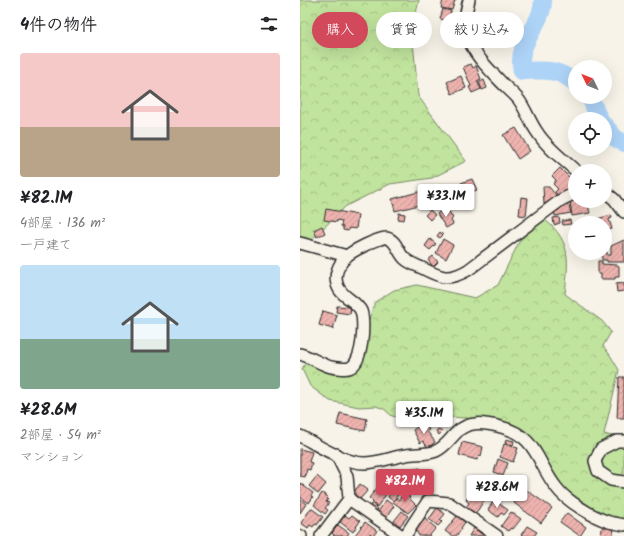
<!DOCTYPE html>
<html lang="ja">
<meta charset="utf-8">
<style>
:root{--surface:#fff;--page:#f6f6f6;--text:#202124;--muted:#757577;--accent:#d1495b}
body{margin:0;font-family:Kalam,"Klee One",sans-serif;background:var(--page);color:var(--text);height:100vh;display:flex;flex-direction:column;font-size:15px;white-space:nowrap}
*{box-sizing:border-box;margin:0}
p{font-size:13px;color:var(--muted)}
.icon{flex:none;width:22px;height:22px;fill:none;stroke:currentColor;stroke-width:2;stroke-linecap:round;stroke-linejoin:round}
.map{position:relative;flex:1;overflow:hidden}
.panel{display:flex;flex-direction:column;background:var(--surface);width:300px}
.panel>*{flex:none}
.banner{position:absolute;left:12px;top:12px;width:252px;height:36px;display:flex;gap:8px}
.needle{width:26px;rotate:313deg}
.tools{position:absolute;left:268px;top:60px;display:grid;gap:8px}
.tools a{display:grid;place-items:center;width:44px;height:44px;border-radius:50%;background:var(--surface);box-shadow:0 4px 16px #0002;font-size:20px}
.price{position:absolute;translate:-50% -34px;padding:0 9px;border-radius:4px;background:#fff;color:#222;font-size:13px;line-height:26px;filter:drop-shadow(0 1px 2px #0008)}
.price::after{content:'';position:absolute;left:50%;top:24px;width:12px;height:9px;margin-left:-6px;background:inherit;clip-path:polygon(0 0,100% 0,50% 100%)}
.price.current{background:var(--accent);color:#fff}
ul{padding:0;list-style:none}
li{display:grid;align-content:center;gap:8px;height:212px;padding:0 20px}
li span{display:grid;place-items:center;height:124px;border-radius:4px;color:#555}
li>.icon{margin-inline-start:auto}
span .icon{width:72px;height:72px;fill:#fffc;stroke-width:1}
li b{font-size:17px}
h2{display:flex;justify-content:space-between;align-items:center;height:48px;padding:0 20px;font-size:17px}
.tag{padding:0 14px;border-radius:18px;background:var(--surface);box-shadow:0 4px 16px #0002;font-size:14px;line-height:36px}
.tag.current{background:var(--accent);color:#fff}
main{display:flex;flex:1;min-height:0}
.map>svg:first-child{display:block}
.forest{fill:url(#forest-crowns);stroke:#768764}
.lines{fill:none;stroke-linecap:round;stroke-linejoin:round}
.river{stroke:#add3f7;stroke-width:18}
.building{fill:url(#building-hatch);stroke:#2b2b2b}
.minor-casing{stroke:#2b2b2b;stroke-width:14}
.minor{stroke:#f7f3e8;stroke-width:11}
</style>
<main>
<section class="panel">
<h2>4件の物件<svg class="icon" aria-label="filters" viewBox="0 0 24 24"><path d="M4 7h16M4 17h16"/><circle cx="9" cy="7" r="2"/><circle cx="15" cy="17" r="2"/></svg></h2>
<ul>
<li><span style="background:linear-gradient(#f6c9c9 60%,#b9a48a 0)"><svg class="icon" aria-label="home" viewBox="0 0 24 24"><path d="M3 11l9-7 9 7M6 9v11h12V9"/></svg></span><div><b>¥82.1M</b><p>4部屋 · 136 m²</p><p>一戸建て</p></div></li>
<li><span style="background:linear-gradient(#bfe0f5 60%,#7fa58c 0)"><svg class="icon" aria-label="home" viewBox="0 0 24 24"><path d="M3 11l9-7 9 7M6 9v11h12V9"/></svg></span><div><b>¥28.6M</b><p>2部屋 · 54 m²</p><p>マンション</p></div></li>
</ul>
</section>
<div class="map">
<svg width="324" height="536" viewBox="0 0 324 536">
<defs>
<pattern id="forest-crowns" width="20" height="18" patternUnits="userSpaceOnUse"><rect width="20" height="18" fill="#c0e39d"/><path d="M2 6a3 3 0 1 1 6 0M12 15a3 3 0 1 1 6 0" fill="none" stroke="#a5c387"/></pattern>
<pattern id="building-hatch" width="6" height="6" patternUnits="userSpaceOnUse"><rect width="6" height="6" fill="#eeb3ae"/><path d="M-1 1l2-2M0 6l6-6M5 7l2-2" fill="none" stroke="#cc9a96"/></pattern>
</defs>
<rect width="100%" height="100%" fill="#f7f3e8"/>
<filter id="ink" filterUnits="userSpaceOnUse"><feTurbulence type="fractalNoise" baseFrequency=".025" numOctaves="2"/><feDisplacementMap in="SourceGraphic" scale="8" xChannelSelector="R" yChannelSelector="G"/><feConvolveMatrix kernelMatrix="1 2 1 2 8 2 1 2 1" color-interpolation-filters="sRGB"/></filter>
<g filter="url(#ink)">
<path class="forest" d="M0,0H119L112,30L118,96L166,161L132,178L90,184L46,206L0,251Z
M245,220C273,242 268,263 265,294L302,321L311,332L303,346L310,355L319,370L304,434L324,439V521L303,515L259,485L253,477L245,457L237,444L211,425L175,419L151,417L112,420L92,416L84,409L76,406L59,407L30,401L10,386L2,369L6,362L13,365L56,368L68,322L75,302L94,290L117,285L175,298L198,285L222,236L236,224Z"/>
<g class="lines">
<path class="river" d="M243,0C243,25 215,43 222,71C243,70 259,68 275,83
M289,97C296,106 294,112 300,119
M305,126L315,138L324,143"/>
</g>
<path class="building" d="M143,0H157H155L152,10L141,8Z
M143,9L151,11L149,21L140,19Z
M171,64L173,68L176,66L181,79L177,81L181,89L172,93L169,87L171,86L163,67Z
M161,76L166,88L152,94L147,82Z
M184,80L187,88L182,90L179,82Z
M216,128L230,151L218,159L203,135Z
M260,168L275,183V189L274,190L271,187L259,197L255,192L258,189L253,184L256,180L252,176Z
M172,179L177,190L170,192L171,194L145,204L141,194L158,187L159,188L162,187L161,183Z
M243,187H249L256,195L250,201L244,204Z
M122,191L124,198L122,199L123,204L95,211L92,199Z
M137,197L141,200L135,210L131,208Z
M221,197L228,198L226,216L219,215Z
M275,200L287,201L290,213L272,216L270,201Z
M269,205L271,213L255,216L254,211L259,210V207Z
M146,207L153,218L151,220L153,224L146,228L137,214Z
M26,209L58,215L56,229L49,228L48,231L43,230V227L41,226L42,221L37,220V222L24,220Z
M130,210L135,215L130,220L125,215Z
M99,213L105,214L104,220L98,219Z
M311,215L312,218L309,219L312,229L305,231V223H298L297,219Z
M259,217L260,223L254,225L253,218Z
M292,218L293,223H287L286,220Z
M270,220L271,224L263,225L262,221Z
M22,226L25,233L17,237L14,230Z
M140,232L143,235L140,238L137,236Z
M130,239L136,244L130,250L125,246Z
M143,239L153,245L146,259L136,253Z
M324,240V262H307V260H302V253L307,252V255H311V246Z
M133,256L138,262L133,267L128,260Z
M298,261H302V264L317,265L319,266V277H315V279H301V274H298Z
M324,283V291L317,292L316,284Z
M37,306L51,307L50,314L36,312Z
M23,311L37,315L33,329L19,325Z
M319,377H324V418H317Z
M40,413L67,419L65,431L37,425Z
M124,422L129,430L127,431L135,442L128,448L123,441L120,443L113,430Z
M138,429L142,432L139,435L136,431Z
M206,439L214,441L213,445L205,443Z
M162,442L183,447L181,456L178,455L177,460L159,455Z
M204,444L218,448L213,462L200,457Z
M0,449L12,452L9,462L12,463L10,470L7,469L5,477L0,476Z
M198,459L208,463L203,476L194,472Z
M120,468L126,490L116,492L114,485L110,486L107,475L111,474L110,470Z
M17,476L26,484L18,494L9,486Z
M0,483L13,493L11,496L13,497L9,503L0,497Z
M60,484L68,490L60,499L53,493Z
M77,488L80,491L82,489L87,493L77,507L72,502L73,501L69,498Z
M225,489L252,508L241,523L214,503Z
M176,490L186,497L178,510L175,513L166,507L169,503L166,500L172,491L174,493Z
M92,491L98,495L93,501L88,497Z
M104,492L110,497L109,498L116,505L108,513L93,502L96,498L99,500Z
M22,493L28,497L27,498L28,499L26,502L29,503L25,508L28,510L25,514L14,505Z
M0,499L6,504L0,513Z
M86,500L94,506L86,518L78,512Z
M194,500L208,510L204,515L201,513L198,517L188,510Z
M72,504L78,509L76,512L70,507Z
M11,508L23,517L17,525L15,524L13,527L10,525L8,528L1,523Z
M137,508L145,514L140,520L142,522L138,526L129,519Z
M102,511L108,516L100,526L94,521Z
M211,512L221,519L213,529L211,528L208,531L201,526Z
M267,513L286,527L280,536L260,522Z
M45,515L49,518L52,515L60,521L53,532L40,522Z
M157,516L165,522L161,528L162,529L156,536H152L145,531Z
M125,519L136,528L129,536H119L116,530Z
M65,522L77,531L73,536L70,533L69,536H56L55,535Z
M38,525L49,533L47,536H33L34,535L32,533Z
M227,526L237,532L234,536H222L221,535Z
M303,526L314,530L312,536H300Z
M174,528L183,535V536H169Z"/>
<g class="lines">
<g class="minor-casing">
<path id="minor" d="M169,0C157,39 178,58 204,85C209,90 215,95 219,100C226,110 230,122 237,132C247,148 263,159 276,171
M305,192L314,199L324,212
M0,243L47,256
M0,354C11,357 20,364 31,367C35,368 45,369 49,368C63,364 65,322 61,311C56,300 40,297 37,284C34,274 39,264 46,257C50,252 81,236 87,238C96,240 98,252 104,258C108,262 115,265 120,267C140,277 147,282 168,270L261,200L275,193
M0,436C18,445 44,463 64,463C77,463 93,457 106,455C115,453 127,455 136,451C145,447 149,440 156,433C168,420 185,423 201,427C237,436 237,463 256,487C266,501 293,517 309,522C314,523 319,524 324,525
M324,441H317L301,449L295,461L298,471L311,480L324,482
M36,454L47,476L49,499
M0,536H1
M21,536L49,499L102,536
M105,536L128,501L149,503L197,536"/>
</g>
<use href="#minor" class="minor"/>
</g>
</g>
</svg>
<div class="tools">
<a><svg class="needle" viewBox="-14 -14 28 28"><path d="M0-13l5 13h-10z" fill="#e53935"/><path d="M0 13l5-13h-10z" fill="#757577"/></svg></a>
<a><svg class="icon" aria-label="locate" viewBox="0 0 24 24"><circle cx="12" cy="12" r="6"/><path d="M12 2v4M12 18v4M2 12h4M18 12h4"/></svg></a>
<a>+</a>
<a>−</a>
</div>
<b class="price" style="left:146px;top:218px">¥33.1M</b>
<b class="price" style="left:124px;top:435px">¥35.1M</b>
<b class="price current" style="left:105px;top:503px">¥82.1M</b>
<b class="price" style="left:197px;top:509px">¥28.6M</b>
<div class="banner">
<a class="tag current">購入</a>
<a class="tag">賃貸</a>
<a class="tag">絞り込み</a>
</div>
</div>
</main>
